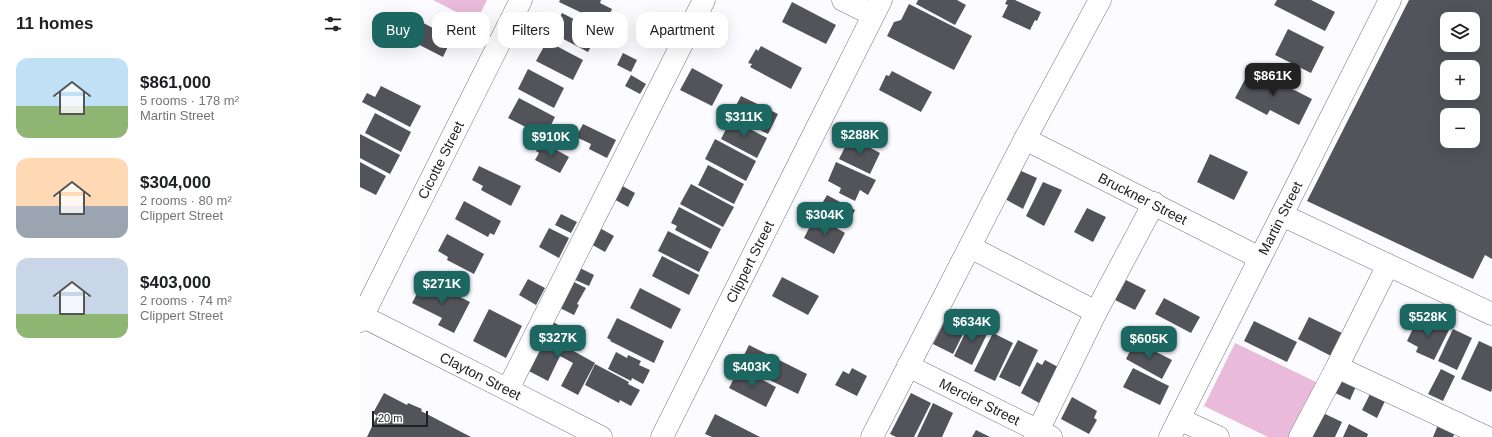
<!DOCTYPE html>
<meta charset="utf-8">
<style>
:root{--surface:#fff;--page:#f2f2f2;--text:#202124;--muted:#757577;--accent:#1c6761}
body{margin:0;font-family:Helvetica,sans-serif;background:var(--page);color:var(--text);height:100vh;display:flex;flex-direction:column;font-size:15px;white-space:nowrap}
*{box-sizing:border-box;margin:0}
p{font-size:13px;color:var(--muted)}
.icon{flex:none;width:22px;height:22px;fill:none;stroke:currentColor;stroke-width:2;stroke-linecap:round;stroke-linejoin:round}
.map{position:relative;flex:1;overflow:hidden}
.details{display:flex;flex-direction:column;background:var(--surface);width:360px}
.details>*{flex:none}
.hud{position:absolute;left:12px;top:12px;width:380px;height:36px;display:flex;gap:8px}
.controls{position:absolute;left:1080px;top:12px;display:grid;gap:8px}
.controls a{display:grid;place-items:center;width:40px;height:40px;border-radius:8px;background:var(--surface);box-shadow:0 4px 16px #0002;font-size:20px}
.scale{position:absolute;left:12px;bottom:10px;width:56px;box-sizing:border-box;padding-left:4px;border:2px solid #212123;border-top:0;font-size:11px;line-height:14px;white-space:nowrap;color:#212123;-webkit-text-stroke:3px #fff;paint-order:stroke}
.price{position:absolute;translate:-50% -34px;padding:0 9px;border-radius:8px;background:var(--accent);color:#fff;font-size:13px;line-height:26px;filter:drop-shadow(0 1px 2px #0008)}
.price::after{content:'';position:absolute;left:50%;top:24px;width:12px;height:9px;margin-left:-6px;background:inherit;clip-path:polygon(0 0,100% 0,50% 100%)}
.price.on{background:#222;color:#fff}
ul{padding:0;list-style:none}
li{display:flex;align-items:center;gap:12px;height:100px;padding:0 16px}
li span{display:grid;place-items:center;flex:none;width:112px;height:80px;border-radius:12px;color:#555}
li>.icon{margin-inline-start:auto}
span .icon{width:48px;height:48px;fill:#fffc;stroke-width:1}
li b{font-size:17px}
h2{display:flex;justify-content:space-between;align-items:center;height:48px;padding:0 16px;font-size:17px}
.pill{padding:0 14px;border-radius:12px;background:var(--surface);box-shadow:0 4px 16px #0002;font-size:14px;line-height:36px}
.pill.on{background:var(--accent);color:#fff}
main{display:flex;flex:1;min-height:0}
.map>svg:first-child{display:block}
.green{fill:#e9bad9}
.building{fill:#53545a;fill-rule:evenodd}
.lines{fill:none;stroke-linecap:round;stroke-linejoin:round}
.minor-casing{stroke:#78777d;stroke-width:23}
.minor{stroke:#fff;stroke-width:22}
.labels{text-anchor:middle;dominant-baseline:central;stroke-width:4;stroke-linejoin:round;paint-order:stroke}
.street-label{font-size:14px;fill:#212123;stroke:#fff}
</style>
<main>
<section class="details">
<h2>11 homes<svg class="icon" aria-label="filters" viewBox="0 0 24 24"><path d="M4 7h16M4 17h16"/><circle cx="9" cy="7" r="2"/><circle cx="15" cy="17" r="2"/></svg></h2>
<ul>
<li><span style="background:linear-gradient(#bfe0f5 60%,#8fb573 0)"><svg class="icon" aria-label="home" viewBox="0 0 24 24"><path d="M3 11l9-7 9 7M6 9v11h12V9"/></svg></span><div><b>$861,000</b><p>5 rooms · 178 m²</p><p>Martin Street</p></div></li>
<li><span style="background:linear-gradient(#ffd9b3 60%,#9aa5b1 0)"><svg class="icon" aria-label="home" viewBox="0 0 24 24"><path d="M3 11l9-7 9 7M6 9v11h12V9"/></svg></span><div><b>$304,000</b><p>2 rooms · 80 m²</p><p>Clippert Street</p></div></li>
<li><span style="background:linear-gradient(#c9d6e8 70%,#8fb573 0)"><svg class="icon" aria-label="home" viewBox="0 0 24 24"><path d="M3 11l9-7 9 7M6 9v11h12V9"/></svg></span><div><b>$403,000</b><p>2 rooms · 74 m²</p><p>Clippert Street</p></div></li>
</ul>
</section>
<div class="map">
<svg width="1132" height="437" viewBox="0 0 1132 437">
<rect width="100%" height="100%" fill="#fcfbff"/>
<path class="green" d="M73,0H127L116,22Z
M875,343L958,383L932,437H908L844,406Z"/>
<path class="building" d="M200,0H241L240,3L252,9L245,24L199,2Z
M558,0H597L606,5L595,25L556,4Z
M647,0H655L681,12L677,21L675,20L670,30L642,17L648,5L645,4Z
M917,0H951L975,12L965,31L914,5Z
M1049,0H1132V259L1125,255L1113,279L947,201ZM1087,19H1113V45H1087ZM1087,67H1113V93H1087ZM1087,115H1113V141H1087Z
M432,2L476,25L466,44L422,22Z
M549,4L612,36L594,70L527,36L534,22L541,20Z
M202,13L239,32L228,52L192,33Z
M50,16L92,38L83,57L40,35Z
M928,29L964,47L951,73L915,55Z
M187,41L223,60L213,80L176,61Z
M401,46L442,68L431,89L390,67L392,64L388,63L396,49L398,51Z
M263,53L277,60L271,72L257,65Z
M332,68L363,85L352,106L320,90Z
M891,68L952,99L939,125L910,110L907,115L875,98Z
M168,69L204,88L194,108L158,89Z
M532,71L572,92L561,112L519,90L526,75L529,76Z
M271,75L286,84L280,94L265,86Z
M21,86L61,106L50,127L2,102L7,93L15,97Z
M381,96L418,114L408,134L371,115Z
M159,98L195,117L185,137L148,118Z
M15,113L51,132L41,152L5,133Z
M371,119L407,138L397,158L361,139Z
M223,124L256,140L247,158L229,149L231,144L216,137Z
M0,134L40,155L30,174L0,158Z
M490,137L520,153L510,174L479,159Z
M355,139L396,161L386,181L345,159Z
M184,143L209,157L200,173L175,160L179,153L176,151L179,145L183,146Z
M850,154L888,172L874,200L837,182Z
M0,162L26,176L16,195L0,187Z
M476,162L516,180L508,195L500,190L495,201L479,193L481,188L468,181Z
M348,165L384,184L374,204L338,185Z
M119,166L161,186L151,206L121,190L123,186L112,180Z
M659,170L677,178L663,209L645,199Z
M683,182L702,190L684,226L666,216Z
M259,184L275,193L268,207L252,198Z
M331,184L374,207L363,227L320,204Z
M467,195L495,210L486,228L463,216L465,209L460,207Z
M104,201L141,221L134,235L130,233L128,237L95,219Z
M319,207L361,229L351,249L315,230L317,226L311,223Z
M727,208L746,217L733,242L714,232Z
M201,214L217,222L211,233L195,225Z
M460,218L485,233L474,254L444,238L450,226L456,228Z
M238,227L254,236L245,252L229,243Z
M189,228L209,238L199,258L179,247Z
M308,231L349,252L339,272L298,251Z
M87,234L124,254L114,274L87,260L88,257L78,251Z
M302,256L339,275L329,295L292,276Z
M218,267L234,275L229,286L213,279Z
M422,277L459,296L448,315L412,296Z
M65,279L110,302L94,333L78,325L82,318L52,303Z
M168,279L185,288L176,305L159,295Z
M210,280L226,288L217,304L219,305L214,315L196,306Z
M766,280L786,290L775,310L755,300Z
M280,288L321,309L311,329L270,308Z
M804,298L840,317L831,333L795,314Z
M129,309L162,326L146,358L113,341Z
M588,315L608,324L593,354L573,344Z
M1059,316L1089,330L1074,360L1056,352L1058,347L1047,341Z
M949,317L984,334L973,357L938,339Z
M257,318L304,341L294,363L250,341L251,340L247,338Z
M189,320L208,330L201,344L235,363L218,395L201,386L213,363L200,356L188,381L163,368Z
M611,321L629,330L612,365L594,356Z
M894,321L937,342L927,362L884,341Z
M1093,329L1112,338L1097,370L1078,361Z
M633,333L653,343L635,381L614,371Z
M658,340L678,350L660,387L639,377Z
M775,341L812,360L802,379L766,359Z
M1119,341L1132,347V389L1131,392L1101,379Z
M389,345L447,374L438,394L379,365Z
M256,352L267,358L268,355L281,361L279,365L290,370L283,384L272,378L271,381L248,369Z
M685,360L700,368L681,404L661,393L677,362L682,365Z
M235,364L269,382L268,384L280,390L271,406L260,400L259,403L225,385Z
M379,368L416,387L406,407L369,388Z
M492,368L507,376L497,396L475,385L483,371L489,374Z
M773,368L809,386L800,405L763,387Z
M1081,369L1095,376L1083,401L1068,394Z
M981,376L997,384L990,400L973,392Z
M24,393L47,405L48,403L62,409L61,411L111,437H7L17,416L13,413Z
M551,393L571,403L554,437H536L530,434Z
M1010,394L1025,401L1017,418L1002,410Z
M712,397L737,411L734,418L737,420L729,434L701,419Z
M573,403L593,413L582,437H557Z
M963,413L982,422L975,437H951Z
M355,414L400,437H352L345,434Z
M989,424L1008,434L1007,437H983Z
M1078,425L1095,433L1093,437H1073Z
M616,430L630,437H612Z"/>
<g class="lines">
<g class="minor-casing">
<g id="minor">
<path d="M483,0L513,15"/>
<path id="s1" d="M665,139L900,258"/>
<path d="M922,215L1132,314"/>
<path d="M610,247L736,312"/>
<path id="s2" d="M0,315L241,437"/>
<path id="s3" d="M0,321L161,0"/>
<path id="s4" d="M548,366L691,437"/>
<path d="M977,367L1126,437"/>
<path d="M148,389L344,0"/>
<path d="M819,419L858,437"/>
<path id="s5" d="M302,437L521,0"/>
<path d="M512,437L665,139L740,0"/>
<path d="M675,437L736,312L794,203"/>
<path id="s6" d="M810,437L1030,0"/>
<path d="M940,437L977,367L1028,265"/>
</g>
</g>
<use href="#minor" class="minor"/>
</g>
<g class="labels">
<g class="street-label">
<text stroke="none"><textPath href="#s3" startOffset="180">Cicotte Street</textPath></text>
<text stroke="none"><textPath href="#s1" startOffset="132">Bruckner Street</textPath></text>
<text stroke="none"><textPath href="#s6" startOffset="245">Martin Street</textPath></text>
<text stroke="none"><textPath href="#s5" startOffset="196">Clippert Street</textPath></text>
<text stroke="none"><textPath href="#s2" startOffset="135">Clayton Street</textPath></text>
<text stroke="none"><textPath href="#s4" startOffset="80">Mercier Street</textPath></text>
</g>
</g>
</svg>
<div class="controls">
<a><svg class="icon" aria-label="layers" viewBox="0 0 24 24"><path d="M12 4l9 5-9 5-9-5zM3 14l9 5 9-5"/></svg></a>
<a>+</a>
<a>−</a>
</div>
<div class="scale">20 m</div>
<b class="price on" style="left:913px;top:97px">$861K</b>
<b class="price" style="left:384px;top:138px">$311K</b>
<b class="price" style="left:500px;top:156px">$288K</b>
<b class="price" style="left:191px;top:158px">$910K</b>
<b class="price" style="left:465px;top:236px">$304K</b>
<b class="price" style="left:82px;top:305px">$271K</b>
<b class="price" style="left:1068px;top:338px">$528K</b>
<b class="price" style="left:612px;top:343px">$634K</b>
<b class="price" style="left:198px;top:359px">$327K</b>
<b class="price" style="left:789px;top:360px">$605K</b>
<b class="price" style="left:392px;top:388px">$403K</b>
<div class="hud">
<a class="pill on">Buy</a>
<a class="pill">Rent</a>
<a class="pill">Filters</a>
<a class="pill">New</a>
<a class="pill">Apartment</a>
</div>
</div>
</main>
